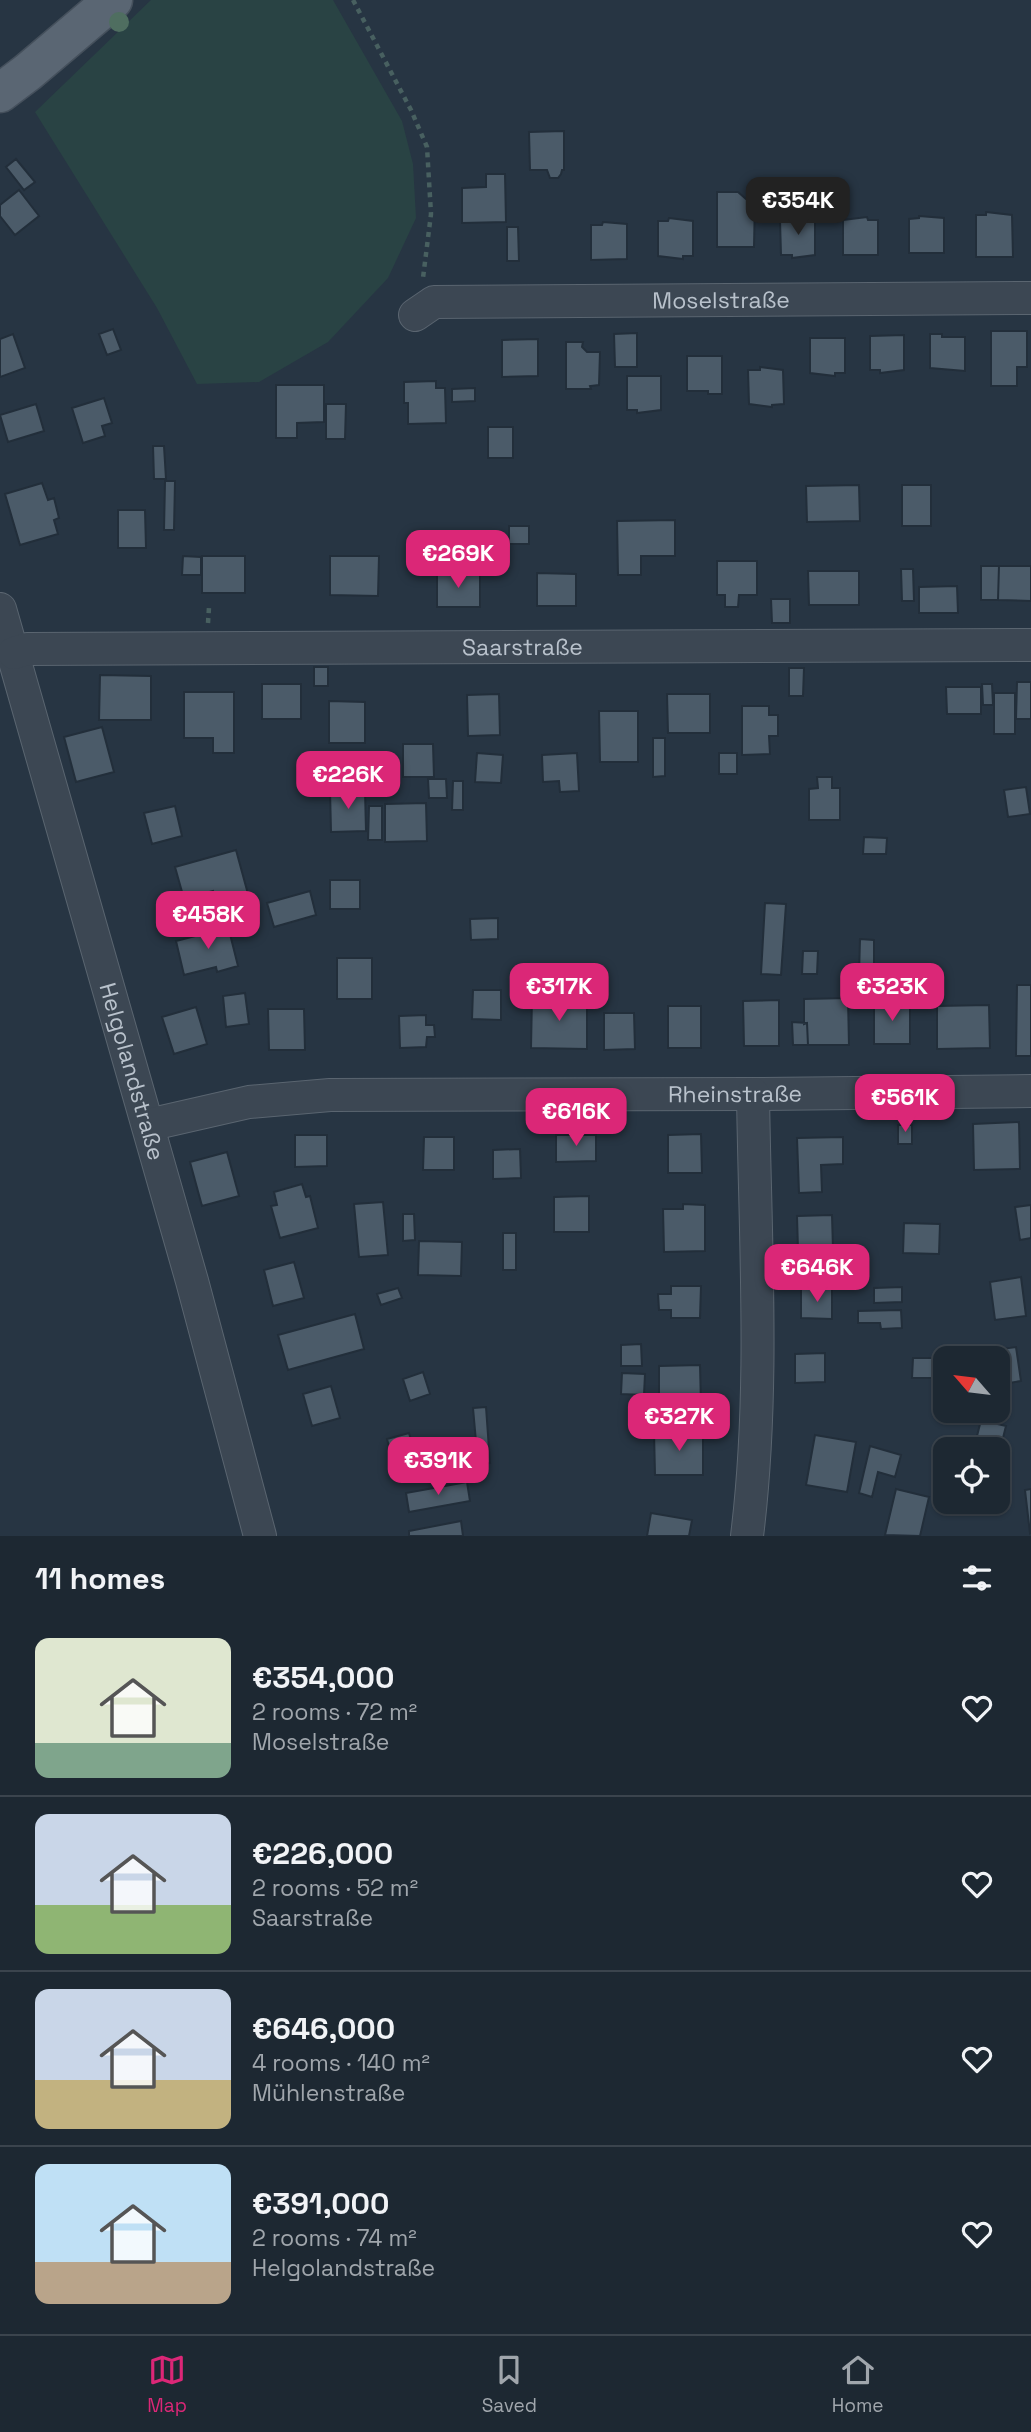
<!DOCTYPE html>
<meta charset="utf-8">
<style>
:root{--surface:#1d2832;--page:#25303a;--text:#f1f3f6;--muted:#a0a6ac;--line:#3b444d;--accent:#db2777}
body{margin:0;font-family:"Space Grotesk",sans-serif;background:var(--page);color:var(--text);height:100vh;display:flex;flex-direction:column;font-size:26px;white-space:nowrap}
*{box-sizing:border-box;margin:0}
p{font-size:23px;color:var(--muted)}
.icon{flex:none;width:38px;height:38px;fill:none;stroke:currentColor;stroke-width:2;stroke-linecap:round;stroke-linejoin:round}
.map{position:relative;height:1536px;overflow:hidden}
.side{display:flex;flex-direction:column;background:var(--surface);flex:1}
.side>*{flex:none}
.needle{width:46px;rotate:298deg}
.buttons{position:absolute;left:933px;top:1346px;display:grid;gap:14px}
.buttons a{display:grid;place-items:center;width:77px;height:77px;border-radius:14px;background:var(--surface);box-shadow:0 2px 5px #0004,0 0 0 2px var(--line);font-size:35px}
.price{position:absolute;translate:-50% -60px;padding:0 16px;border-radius:14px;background:var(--accent);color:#fff;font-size:23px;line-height:46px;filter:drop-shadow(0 2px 4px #0008)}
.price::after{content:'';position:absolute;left:50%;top:42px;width:21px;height:16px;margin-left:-10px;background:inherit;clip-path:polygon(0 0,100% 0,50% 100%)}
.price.on{background:#222;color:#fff}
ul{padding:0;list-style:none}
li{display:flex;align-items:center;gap:21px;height:175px;padding:0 35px}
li+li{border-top:2px solid var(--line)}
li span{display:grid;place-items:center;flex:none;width:196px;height:140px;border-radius:14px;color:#555}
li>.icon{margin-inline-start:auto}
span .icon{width:84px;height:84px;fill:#fffc;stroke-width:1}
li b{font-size:30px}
h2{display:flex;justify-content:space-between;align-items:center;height:84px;padding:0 35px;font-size:30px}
.menu{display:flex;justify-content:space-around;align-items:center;height:98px;border-top:2px solid var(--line);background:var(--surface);font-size:19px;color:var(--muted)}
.menu a{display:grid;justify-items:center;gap:4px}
.menu .on{color:var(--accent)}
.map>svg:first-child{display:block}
.green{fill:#294344}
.building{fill:#4b5b69;stroke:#222e3a;stroke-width:2}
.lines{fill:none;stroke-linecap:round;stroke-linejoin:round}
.minor-casing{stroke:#5a6570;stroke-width:34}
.major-casing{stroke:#45505c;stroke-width:41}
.path{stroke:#486060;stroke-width:4.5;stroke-dasharray:5 5;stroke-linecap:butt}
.minor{stroke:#3c4753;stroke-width:32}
.major{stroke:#5a6673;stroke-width:38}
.tree{fill:#4f6e60}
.labels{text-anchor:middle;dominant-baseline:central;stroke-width:7;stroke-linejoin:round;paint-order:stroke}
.street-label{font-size:23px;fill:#b9c2cc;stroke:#202c38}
</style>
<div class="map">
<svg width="1031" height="1536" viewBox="0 0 1031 1536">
<rect width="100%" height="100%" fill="#273543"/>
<path class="green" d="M151,0H333L402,121L413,164L416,218L388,278L328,342L259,382L197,384L157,308L35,112Z"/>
<path class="building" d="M564,131V170H562L561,174L558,178H550L547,170H530L529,132Z
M16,159L35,182L24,190L6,167Z
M486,174H505L506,222L462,223V188L486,187Z
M19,190L39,216L15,235L0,216V205Z
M717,192H738L746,199H755L754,247H717Z
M986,212L1012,215L1013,257H976V215H986Z
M919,216L944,218V253H909V219L919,218Z
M867,217L868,220H878V255H843V220Z
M669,218L693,221V256H683V259L658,256V221H668Z
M811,218L815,220V255L792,258V255H781L780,220Z
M603,222L627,224V259L591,260V225H602Z
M507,227H518L519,261H507Z
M113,329L121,350L107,355L99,334Z
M991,331H1027V367H1017V386H991Z
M637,333V367H615L614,334Z
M13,334L25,368L0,377V339Z
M930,334H942V337H965V371L930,368Z
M904,335V370L880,373V370H870V336Z
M810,338H845V373H835V376L810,373Z
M538,339V376L502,377V340Z
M566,342H583L582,347L587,352H600L599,385L590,386L591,389H566Z
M687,356H722V394H708V391H687Z
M760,367L783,370L784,404L772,405V407L749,404L748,370H760Z
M627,376H661V410L637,413V410H627Z
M436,381V388H445L446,423L408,424V403H404V382Z
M276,385H324V422L297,423V438H276Z
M475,388V401L452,402V389Z
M104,398L112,423L102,426L105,436L83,443L72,408Z
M36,404L44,431L8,442L0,415Z
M326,404H346L345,439H326Z
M488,427H513V458H488Z
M153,446H164L166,479H154Z
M165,481H175L174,530H164Z
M42,483L48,500L54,498L59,518L54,520L58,534L20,545L5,494Z
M859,485L860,521L807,522L806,486Z
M902,485H931V526H902Z
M118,510H145L146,548H118Z
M675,520V556H641V575H618L617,521Z
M509,526H529V544H509Z
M183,556L201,557V575H182Z
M202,556H245V593H202Z
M330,556H379L378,596L330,595Z
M717,561H757V595H739L738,607H725V595H717Z
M981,566H999L998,600H981Z
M999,566H1031V601L998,600Z
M901,569H913L914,601H902Z
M808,571H859V605H809Z
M437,573H480V607H437Z
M537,573L576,574V606H537Z
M957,586L958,613H919V587Z
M771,599H790V623H772Z
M314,667H328V686H314Z
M789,668H804L803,696H789Z
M100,675L151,676V720H99Z
M1017,682H1031V719H1016Z
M262,684H301V719H262Z
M982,684H992L993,705H983Z
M946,687H981V714H947Z
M184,692H234V753H213V738H184Z
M994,693H1015V734H994Z
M499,694L500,735L468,736L467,695Z
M667,694H710V733H668Z
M329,701L365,702V743H329Z
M742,706H769V715H778V736H769L770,754L742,755Z
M599,711H638V762H600Z
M102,727L114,772L76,782L64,737Z
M653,738H665V776L653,777Z
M403,744H433L434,777H403Z
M477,753L503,755L501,783L475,782Z
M577,753L579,791L560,792L559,781L543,782L542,755Z
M719,753H737V774H719Z
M817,777H832V788H840V820H809V789L818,788Z
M428,779H446L447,798H429Z
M453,781H463V810H452Z
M1026,787L1030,814L1008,817L1004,790Z
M330,790H365L366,831L331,832Z
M426,803L427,841L385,842V804Z
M175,806L182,836L152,844L144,813Z
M369,806H382V840H368Z
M864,837L887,838L886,854H863Z
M236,850L248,894L217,902L213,891L184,899L175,867Z
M330,880H360V909H330Z
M310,891L316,915L274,927L267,903Z
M765,903L786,904L781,975L761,974Z
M498,918V939L471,940L470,919Z
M227,922L238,966L217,972L216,967L184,975L176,941L207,933L206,928Z
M860,939L874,940V975H859Z
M803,951H818L817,974H802Z
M337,958H372V999H337Z
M1017,985H1031V1056H1016Z
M473,990H501V1020L472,1019Z
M245,993L249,1024L226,1027L223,996Z
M532,996L587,997V1049L531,1048Z
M848,998L849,1045H808L807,1023L804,1024V999Z
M779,1000V1046H744L743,1001Z
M874,1002H910V1044H874Z
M989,1005L990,1048L937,1049V1006Z
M668,1006H701V1048H668Z
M196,1007L207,1044L174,1054L162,1017Z
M268,1009H304L305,1050H269Z
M604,1013H634L635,1049L604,1050Z
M426,1015V1025H434L435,1037H427L426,1047L400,1048L399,1016Z
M792,1022L807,1023L808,1045H793Z
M1019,1122L1020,1169L974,1170L973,1124Z
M898,1125H912V1144H898Z
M701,1134L702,1173H668V1135Z
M295,1135H327V1166L295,1167Z
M556,1135H596V1161L556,1162Z
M424,1137H454V1170H423Z
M843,1137V1164L821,1165L822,1192L799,1193L797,1138Z
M520,1149L521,1178L493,1179V1150Z
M227,1152L239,1196L202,1206L190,1162Z
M302,1184L306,1197L310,1196L318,1228L280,1238L271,1206L277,1205L274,1192Z
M589,1196V1232H554V1197Z
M383,1202L388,1255L359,1257L354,1204Z
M683,1204L705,1205V1251L664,1252L663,1209H683Z
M1031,1205V1238L1020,1240L1015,1207Z
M403,1214H414L415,1240L403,1241Z
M832,1215L833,1249L798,1250L797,1216Z
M904,1223L940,1224L939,1254L903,1253Z
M503,1233H516V1270H503Z
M419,1241L462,1242L461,1276L418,1275Z
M294,1262L304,1298L273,1306L264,1270Z
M1021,1277L1026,1316L995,1320L990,1282Z
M671,1286H701L700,1318H671V1310H659L658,1294H671Z
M902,1287V1302L874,1303V1288Z
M398,1288L402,1298L381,1305L377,1294Z
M801,1289H832V1319L801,1318Z
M901,1310L902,1328L881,1329L880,1323H858V1311Z
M355,1314L364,1349L288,1370L278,1335Z
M641,1344L642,1366H621V1345Z
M1016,1347L1021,1381L998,1385V1358H980L979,1352Z
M825,1353V1382L795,1383V1354Z
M913,1358H945V1378H912Z
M700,1365L701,1405H659V1366Z
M423,1372L430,1394L410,1401L403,1379Z
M622,1373L645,1374L644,1395L621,1394Z
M331,1386L340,1418L312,1426L303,1394Z
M486,1407L490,1463L478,1464L473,1408Z
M981,1420L1006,1426L1000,1450L975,1444Z
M654,1432H703V1475H655Z
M409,1433L419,1467L396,1473L387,1439Z
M815,1435L856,1442L847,1492L806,1485Z
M870,1446L901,1455L895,1477L878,1472L872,1497L859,1493Z
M467,1482L470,1501L409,1512L406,1493Z
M896,1489L929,1497L920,1536L885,1535Z
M1031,1489V1532L1030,1533L1025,1490Z
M651,1513L692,1520L689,1536H647Z
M461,1521L463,1536H409V1531Z"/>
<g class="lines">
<g class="minor-casing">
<g id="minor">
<path id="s1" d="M415,315L434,302L1031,298"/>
<path id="s2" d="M0,609L192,1281L260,1536"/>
<path id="s3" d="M14,653L27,649L1031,645"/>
<path id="s4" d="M148,1125L249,1102L330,1095L753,1094L1031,1091"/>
<path d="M747,1536C765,1390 755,1241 753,1094"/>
</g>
</g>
<g class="major-casing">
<path id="major" d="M0,93L28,72L113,0"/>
</g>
<path class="path" d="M353,0L411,110L427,147L431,214L423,278
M208,623L209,607"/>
<use href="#minor" class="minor"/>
<use href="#major" class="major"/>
</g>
<circle class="tree" cx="119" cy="22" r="10"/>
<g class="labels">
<g class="street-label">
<text stroke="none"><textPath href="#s1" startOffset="310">Moselstraße</textPath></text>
<text stroke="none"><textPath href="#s3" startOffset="509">Saarstraße</textPath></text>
<text stroke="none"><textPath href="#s2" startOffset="481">Helgolandstraße</textPath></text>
<text stroke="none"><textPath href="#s4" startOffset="590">Rheinstraße</textPath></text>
</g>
</g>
</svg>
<div class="buttons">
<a><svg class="needle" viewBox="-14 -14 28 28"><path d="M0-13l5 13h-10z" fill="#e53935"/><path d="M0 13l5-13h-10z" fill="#a0a6ac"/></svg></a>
<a><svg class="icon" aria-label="locate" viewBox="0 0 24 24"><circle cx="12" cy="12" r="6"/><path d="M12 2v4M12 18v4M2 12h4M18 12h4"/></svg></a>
</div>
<b class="price on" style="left:798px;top:237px">€354K</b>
<b class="price" style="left:458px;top:590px">€269K</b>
<b class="price" style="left:348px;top:811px">€226K</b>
<b class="price" style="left:208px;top:951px">€458K</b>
<b class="price" style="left:559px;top:1023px">€317K</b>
<b class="price" style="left:892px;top:1023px">€323K</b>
<b class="price" style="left:905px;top:1134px">€561K</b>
<b class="price" style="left:576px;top:1148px">€616K</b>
<b class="price" style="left:817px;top:1304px">€646K</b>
<b class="price" style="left:679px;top:1453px">€327K</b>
<b class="price" style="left:438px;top:1497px">€391K</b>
</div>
<section class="side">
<h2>11 homes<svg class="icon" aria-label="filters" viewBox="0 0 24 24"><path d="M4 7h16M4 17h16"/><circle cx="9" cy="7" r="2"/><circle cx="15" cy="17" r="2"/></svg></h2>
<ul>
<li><span style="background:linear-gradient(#dfe7d0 75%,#7fa58c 0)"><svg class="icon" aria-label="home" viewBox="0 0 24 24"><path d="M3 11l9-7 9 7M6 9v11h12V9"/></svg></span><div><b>€354,000</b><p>2 rooms · 72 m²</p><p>Moselstraße</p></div><svg class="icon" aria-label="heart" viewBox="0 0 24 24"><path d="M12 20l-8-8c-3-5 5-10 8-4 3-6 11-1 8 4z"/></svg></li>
<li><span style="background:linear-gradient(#c9d6e8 65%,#8fb573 0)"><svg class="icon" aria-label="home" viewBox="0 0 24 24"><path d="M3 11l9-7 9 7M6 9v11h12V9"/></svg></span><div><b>€226,000</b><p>2 rooms · 52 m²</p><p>Saarstraße</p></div><svg class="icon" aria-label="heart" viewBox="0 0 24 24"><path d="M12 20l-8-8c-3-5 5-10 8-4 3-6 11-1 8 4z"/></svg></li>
<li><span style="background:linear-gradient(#c9d6e8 65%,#c2b280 0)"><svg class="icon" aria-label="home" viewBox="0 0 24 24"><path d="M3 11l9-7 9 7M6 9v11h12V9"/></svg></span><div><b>€646,000</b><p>4 rooms · 140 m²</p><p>Mühlenstraße</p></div><svg class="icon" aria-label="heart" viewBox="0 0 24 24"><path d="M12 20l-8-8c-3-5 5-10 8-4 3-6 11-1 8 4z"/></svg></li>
<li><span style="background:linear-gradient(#bfe0f5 70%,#b9a48a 0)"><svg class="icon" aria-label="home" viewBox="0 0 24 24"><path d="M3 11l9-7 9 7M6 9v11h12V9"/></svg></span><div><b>€391,000</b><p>2 rooms · 74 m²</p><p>Helgolandstraße</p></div><svg class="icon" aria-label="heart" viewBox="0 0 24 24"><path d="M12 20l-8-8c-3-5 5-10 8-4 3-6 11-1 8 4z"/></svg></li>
</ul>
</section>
<nav class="menu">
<a class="on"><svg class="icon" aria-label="map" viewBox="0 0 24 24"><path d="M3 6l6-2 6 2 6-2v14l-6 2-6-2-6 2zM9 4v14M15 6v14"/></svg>Map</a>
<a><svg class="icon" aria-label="saved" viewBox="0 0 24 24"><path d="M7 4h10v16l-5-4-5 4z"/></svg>Saved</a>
<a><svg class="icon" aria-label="home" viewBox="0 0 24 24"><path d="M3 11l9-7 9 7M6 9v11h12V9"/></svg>Home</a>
</nav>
